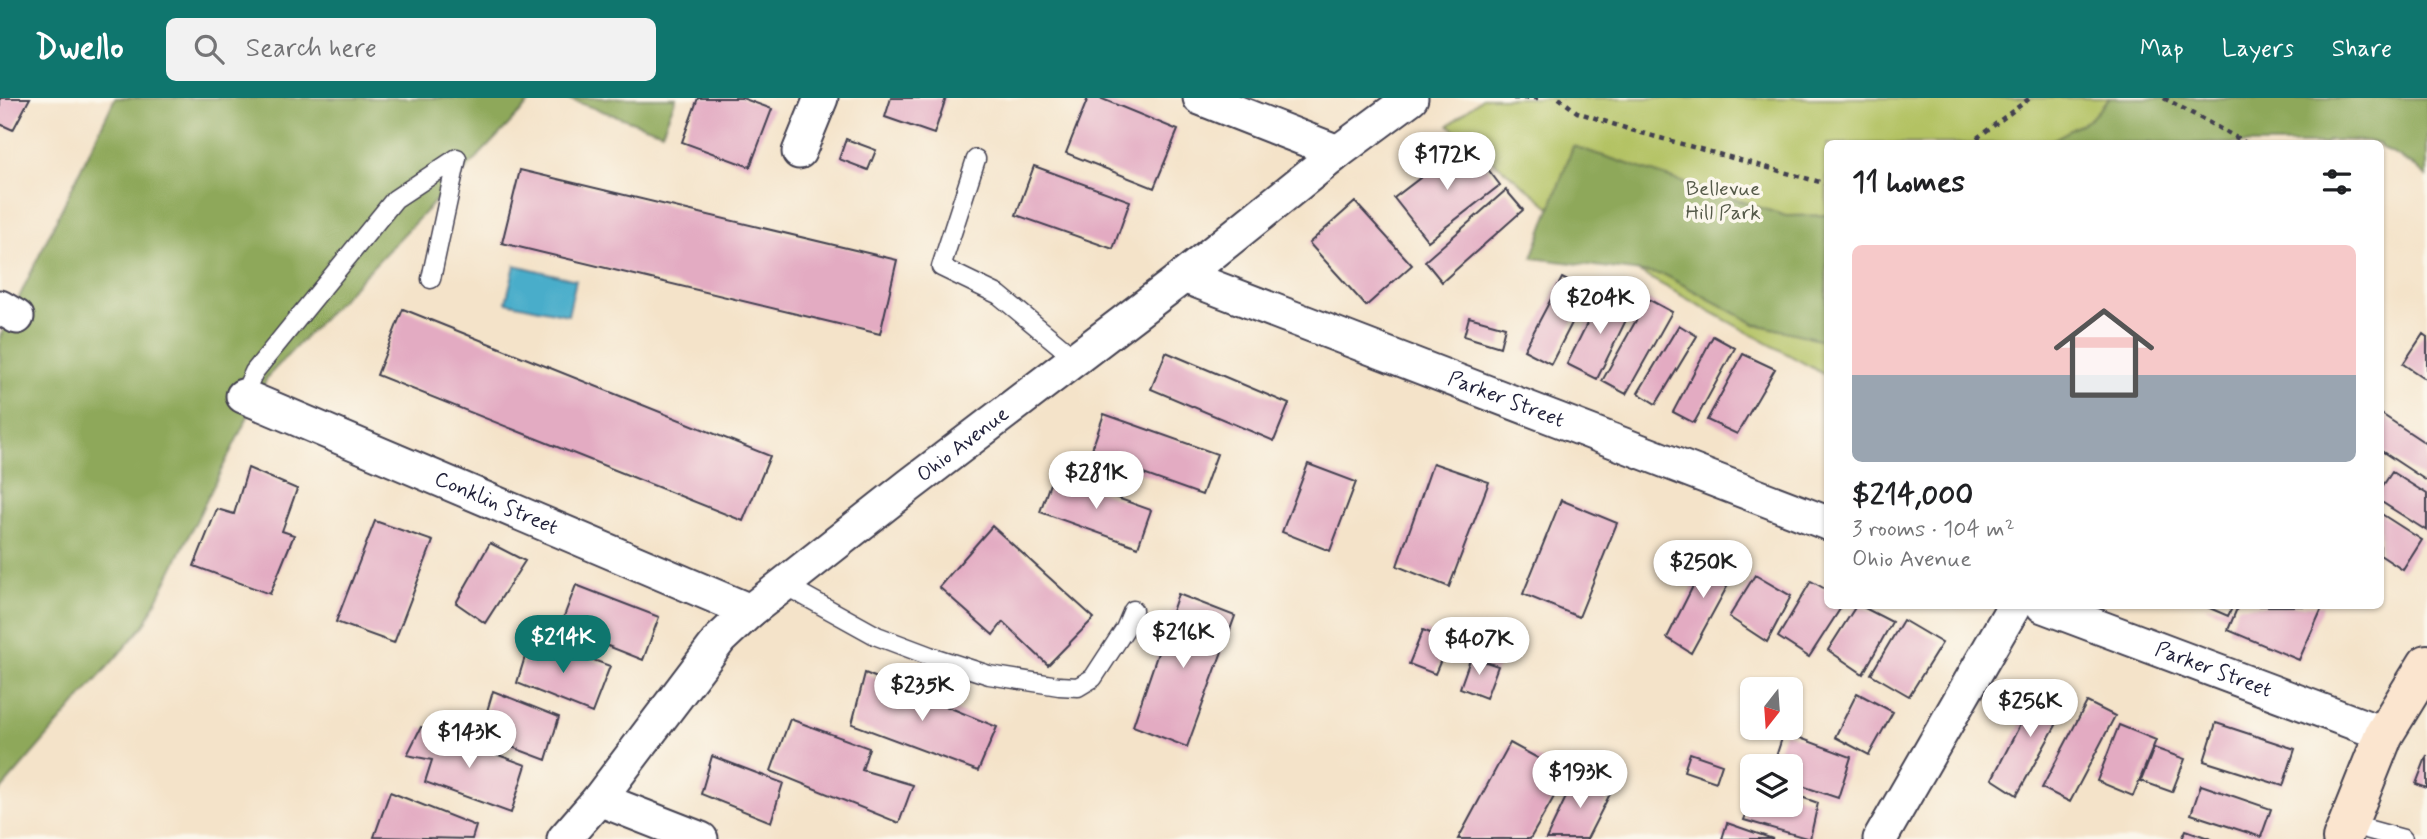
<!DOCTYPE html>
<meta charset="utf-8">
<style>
:root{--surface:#fff;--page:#f2f2f2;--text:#202124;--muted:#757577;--accent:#0f766e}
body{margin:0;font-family:Mynerve,sans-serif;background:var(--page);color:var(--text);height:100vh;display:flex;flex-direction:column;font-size:26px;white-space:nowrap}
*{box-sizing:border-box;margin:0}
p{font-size:23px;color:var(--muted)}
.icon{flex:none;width:38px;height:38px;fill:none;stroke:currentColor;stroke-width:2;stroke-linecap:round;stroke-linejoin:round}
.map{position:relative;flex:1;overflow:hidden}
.panel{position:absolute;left:1824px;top:42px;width:560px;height:469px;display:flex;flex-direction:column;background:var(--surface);border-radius:10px;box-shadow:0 2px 5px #0004}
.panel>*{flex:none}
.needle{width:46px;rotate:197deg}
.buttons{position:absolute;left:1740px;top:579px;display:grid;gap:14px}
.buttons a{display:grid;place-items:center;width:63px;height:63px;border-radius:10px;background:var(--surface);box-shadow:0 2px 5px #0004;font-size:35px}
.price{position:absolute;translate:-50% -60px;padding:0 16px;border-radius:24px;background:#fff;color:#222;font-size:23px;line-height:46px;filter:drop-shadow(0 2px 4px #0008)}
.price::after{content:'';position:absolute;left:50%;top:42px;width:21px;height:16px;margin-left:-10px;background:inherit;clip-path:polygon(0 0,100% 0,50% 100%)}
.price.on{background:var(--accent);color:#fff}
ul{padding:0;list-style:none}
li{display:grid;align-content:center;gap:14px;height:371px;padding:0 28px}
li span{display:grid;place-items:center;height:217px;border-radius:10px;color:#555}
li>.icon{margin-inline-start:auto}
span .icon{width:126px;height:126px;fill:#fffc;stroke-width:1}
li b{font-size:30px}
h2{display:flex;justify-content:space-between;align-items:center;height:84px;padding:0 28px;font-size:30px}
header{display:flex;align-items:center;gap:42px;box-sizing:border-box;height:98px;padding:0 35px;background:var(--accent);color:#fff}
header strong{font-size:33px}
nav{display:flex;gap:38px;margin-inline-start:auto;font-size:24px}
.search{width:490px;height:63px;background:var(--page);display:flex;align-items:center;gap:18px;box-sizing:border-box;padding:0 24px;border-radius:10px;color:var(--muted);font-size:26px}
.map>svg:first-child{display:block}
.green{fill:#b3c264;stroke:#6a7250;stroke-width:2}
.forest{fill:#8ea85a;stroke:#58654a;stroke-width:2}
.water{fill:#4aadca;stroke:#366882;stroke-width:2}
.building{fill:#e3abc2}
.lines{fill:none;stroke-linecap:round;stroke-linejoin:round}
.lane-casing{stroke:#423f50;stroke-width:21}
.street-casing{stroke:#423f50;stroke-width:37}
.secondary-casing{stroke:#423f50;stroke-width:42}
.path{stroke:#423f50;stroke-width:4.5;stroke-dasharray:5 5;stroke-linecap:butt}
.lane{stroke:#fff;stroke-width:18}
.street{stroke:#fff;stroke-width:33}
.secondary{stroke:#fbe5cf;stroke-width:38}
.labels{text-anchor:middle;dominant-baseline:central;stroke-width:7;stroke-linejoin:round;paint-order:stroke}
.park-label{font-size:21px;fill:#555a49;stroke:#fbf7ec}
.street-label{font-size:21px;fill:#22223b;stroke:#fbf7ec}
</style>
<header>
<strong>Dwello</strong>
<div class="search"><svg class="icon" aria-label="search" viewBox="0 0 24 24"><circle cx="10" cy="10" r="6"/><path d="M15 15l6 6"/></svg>Search here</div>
<nav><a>Map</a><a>Layers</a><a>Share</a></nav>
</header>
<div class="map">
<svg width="2427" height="741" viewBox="0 0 2427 741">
<rect width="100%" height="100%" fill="#fbf7ec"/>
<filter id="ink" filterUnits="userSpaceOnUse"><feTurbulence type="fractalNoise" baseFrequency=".0143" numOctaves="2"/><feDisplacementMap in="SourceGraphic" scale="14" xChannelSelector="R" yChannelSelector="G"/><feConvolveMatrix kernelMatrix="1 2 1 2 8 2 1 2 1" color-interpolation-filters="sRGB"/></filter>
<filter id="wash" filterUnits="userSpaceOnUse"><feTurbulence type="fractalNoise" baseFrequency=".00686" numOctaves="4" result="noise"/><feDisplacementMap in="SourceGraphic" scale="28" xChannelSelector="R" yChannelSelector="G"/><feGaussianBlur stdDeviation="1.57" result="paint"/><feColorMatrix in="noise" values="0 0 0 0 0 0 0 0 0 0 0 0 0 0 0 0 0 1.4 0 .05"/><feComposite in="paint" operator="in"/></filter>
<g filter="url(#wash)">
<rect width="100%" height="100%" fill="#f4e3c9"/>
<path class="green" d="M1482,0H2263L2238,45L1827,46V278L1619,163L1577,131L1449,27Z"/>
<path class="forest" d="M115,0H534L268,278L145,526L0,693V239Z
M565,0H676L662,34Z
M2110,0H2427V79L2412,66L2380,49V46L2367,43L2329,42L2325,46L2047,45L2090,21Z
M1573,48L1786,118L1827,117V243L1755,226L1665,177L1532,160Z"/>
<path class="water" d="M515,167L576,182L568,217L506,204Z"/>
<g id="blocks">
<path class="building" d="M0,0H30L13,32L0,26Z
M698,0H742L772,11L750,69L682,44Z
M891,0H946L934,36L885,19Z
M1088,0H1100L1178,32L1154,90L1066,55Z
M846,41L876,52L868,72L839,61Z
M1467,44L1500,87L1428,143L1394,100Z
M1034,68L1130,103L1113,151L1016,117Z
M520,72L897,162L880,236L502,145Z
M1506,92L1523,112L1442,184L1425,163Z
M1355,104L1412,167L1366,208L1309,145Z
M1562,180L1588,194L1551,266L1524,252Z
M1602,195L1632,210L1597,281L1567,266Z
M1648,201L1672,214L1626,296L1602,283Z
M403,211L770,358L743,423L377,277Z
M1469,219L1505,229L1500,249L1464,238Z
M1679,227L1697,238L1656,306L1638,295Z
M2423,236L2427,239V282L2403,266Z
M1713,238L1735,250L1694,325L1673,314Z
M1166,254L1289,306L1274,343L1151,291Z
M1743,256L1775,271L1737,336L1707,322Z
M2380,315L2427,346V383L2380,352Z
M1104,316L1217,356L1202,397L1090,357Z
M1433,365L1489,384L1449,489L1397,468Z
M1308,366L1356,384L1330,453L1282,434Z
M248,370L297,391L282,433L294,437L270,496L194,468L217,411L234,416Z
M2392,374L2427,396V433L2380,403V392Z
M1053,377L1151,412L1138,449L1040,414Z
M1561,402L1617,425L1579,519L1523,496Z
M2380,415L2422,442L2403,472L2380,457Z
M375,423L433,443L394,545L336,524Z
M992,428L1094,520L1048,567L1003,524L993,537L939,489Z
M490,445L525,463L485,525L456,505Z
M1712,450L1740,465L1691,555L1667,540Z
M1755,477L1791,498L1767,544L1729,519Z
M1811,483L1827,492V508H1842L1809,559L1778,539Z
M576,487L659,519L643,562L560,529Z
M1178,496L1235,518L1187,649L1133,628Z
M1856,508H1861L1892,524L1863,576L1828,552Z
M2205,508H2233L2228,518Z
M2238,508H2323L2299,562L2228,532Z
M1903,522L1942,545L1909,598L1871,576Z
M1423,532L1449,543L1435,576L1409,566Z
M531,539L610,568L592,615L517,585Z
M1471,559L1498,568L1486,600L1460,590Z
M865,575L997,629L978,673L852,626Z
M2040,588L2070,602L2017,697L1992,681Z
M493,593L559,619L546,662L480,637Z
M1857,595L1893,614L1869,657L1835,639Z
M2087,604L2115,618L2070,704L2042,690Z
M790,621L869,650L862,672L913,687L899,725L771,673Z
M2216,625L2295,651L2283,688L2204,663Z
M2119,627L2156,642L2133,698L2097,683Z
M421,629L526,667L511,715L425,684L432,662L407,657Z
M1784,634L1851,659L1838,700L1790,684V668H1773Z
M1510,645L1567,676L1530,741H1458Z
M2154,650L2185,661L2172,694L2141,683Z
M1690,655L1722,666L1716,684L1684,673Z
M2427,657V690L2416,686Z
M712,658L783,685L771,724L701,696Z
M1577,676L1612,692L1587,741H1546Z
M2201,687L2271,711L2261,739L2191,716Z
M390,694L476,728L472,741L374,739Z
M1790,695L1818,705L1810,741L1744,722L1751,701L1752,707H1790Z
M1727,725L1773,741H1722Z
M2186,732L2211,741H2182Z"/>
</g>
</g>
<g filter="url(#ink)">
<use href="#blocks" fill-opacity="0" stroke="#423f50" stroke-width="2"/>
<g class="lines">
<g class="lane-casing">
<path id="lane" d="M976,61L941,169L999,197L1076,261
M243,298L254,274L395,101L457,60L431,181
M783,486L877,538L930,558L989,577L1059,588L1078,589L1093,580L1125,531L1133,512
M2348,726L2403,741"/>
</g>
<g class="street-casing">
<g id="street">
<path d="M1200,0L1338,54"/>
<path d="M799,54L821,0"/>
<path id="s1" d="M1184,178L1827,425"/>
<path d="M0,209L17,219"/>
<path id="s2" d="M243,298L750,513"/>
<path id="s3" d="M2043,508L2384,636"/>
<path d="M599,701L701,741"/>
<path id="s4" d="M564,741L599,701L720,541L750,513L910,387L1184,178L1338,54L1411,0"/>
<path d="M1880,741L2014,508"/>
</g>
</g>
<g class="secondary-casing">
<path id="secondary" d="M2342,741L2384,636L2427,566"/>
</g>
<path class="path" d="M1513,0H1538
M1559,0L1577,14L1631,32L1827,86
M2164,0L2248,46
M1969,46L2030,0"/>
<use href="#lane" class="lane"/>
<use href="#street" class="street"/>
<use href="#secondary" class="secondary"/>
</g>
</g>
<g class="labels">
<g class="park-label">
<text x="1723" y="91">Bellevue<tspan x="1723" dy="24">Hill Park</tspan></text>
</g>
<g class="street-label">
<text stroke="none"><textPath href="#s1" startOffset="345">Parker Street</textPath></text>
<text stroke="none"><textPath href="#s4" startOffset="565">Ohio Avenue</textPath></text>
<text stroke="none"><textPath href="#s2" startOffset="275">Conklin Street</textPath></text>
<text stroke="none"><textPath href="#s3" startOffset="182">Parker Street</textPath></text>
</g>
</g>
</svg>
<div class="buttons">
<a><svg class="needle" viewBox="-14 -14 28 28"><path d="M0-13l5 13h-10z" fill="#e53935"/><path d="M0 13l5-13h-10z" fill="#757577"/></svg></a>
<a><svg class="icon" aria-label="layers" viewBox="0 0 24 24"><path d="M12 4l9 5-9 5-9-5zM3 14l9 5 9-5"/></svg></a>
</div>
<b class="price" style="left:1447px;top:94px">$172K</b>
<b class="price" style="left:1600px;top:238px">$204K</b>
<b class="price" style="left:1096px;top:413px">$281K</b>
<b class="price" style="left:1703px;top:502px">$250K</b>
<b class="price" style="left:1183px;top:572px">$216K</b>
<b class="price on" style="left:563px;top:577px">$214K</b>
<b class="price" style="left:1479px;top:579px">$407K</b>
<b class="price" style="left:922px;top:625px">$235K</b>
<b class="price" style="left:2030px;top:641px">$256K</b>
<b class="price" style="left:469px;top:672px">$143K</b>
<b class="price" style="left:1580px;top:712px">$193K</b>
<section class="panel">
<h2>11 homes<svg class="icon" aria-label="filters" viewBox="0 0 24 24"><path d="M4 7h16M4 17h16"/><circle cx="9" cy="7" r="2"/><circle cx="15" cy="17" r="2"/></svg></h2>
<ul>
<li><span style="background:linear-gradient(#f6c9c9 60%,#9aa5b1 0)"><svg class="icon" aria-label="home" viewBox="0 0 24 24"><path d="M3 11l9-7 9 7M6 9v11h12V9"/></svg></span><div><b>$214,000</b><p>3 rooms · 104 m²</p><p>Ohio Avenue</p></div></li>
</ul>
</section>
</div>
